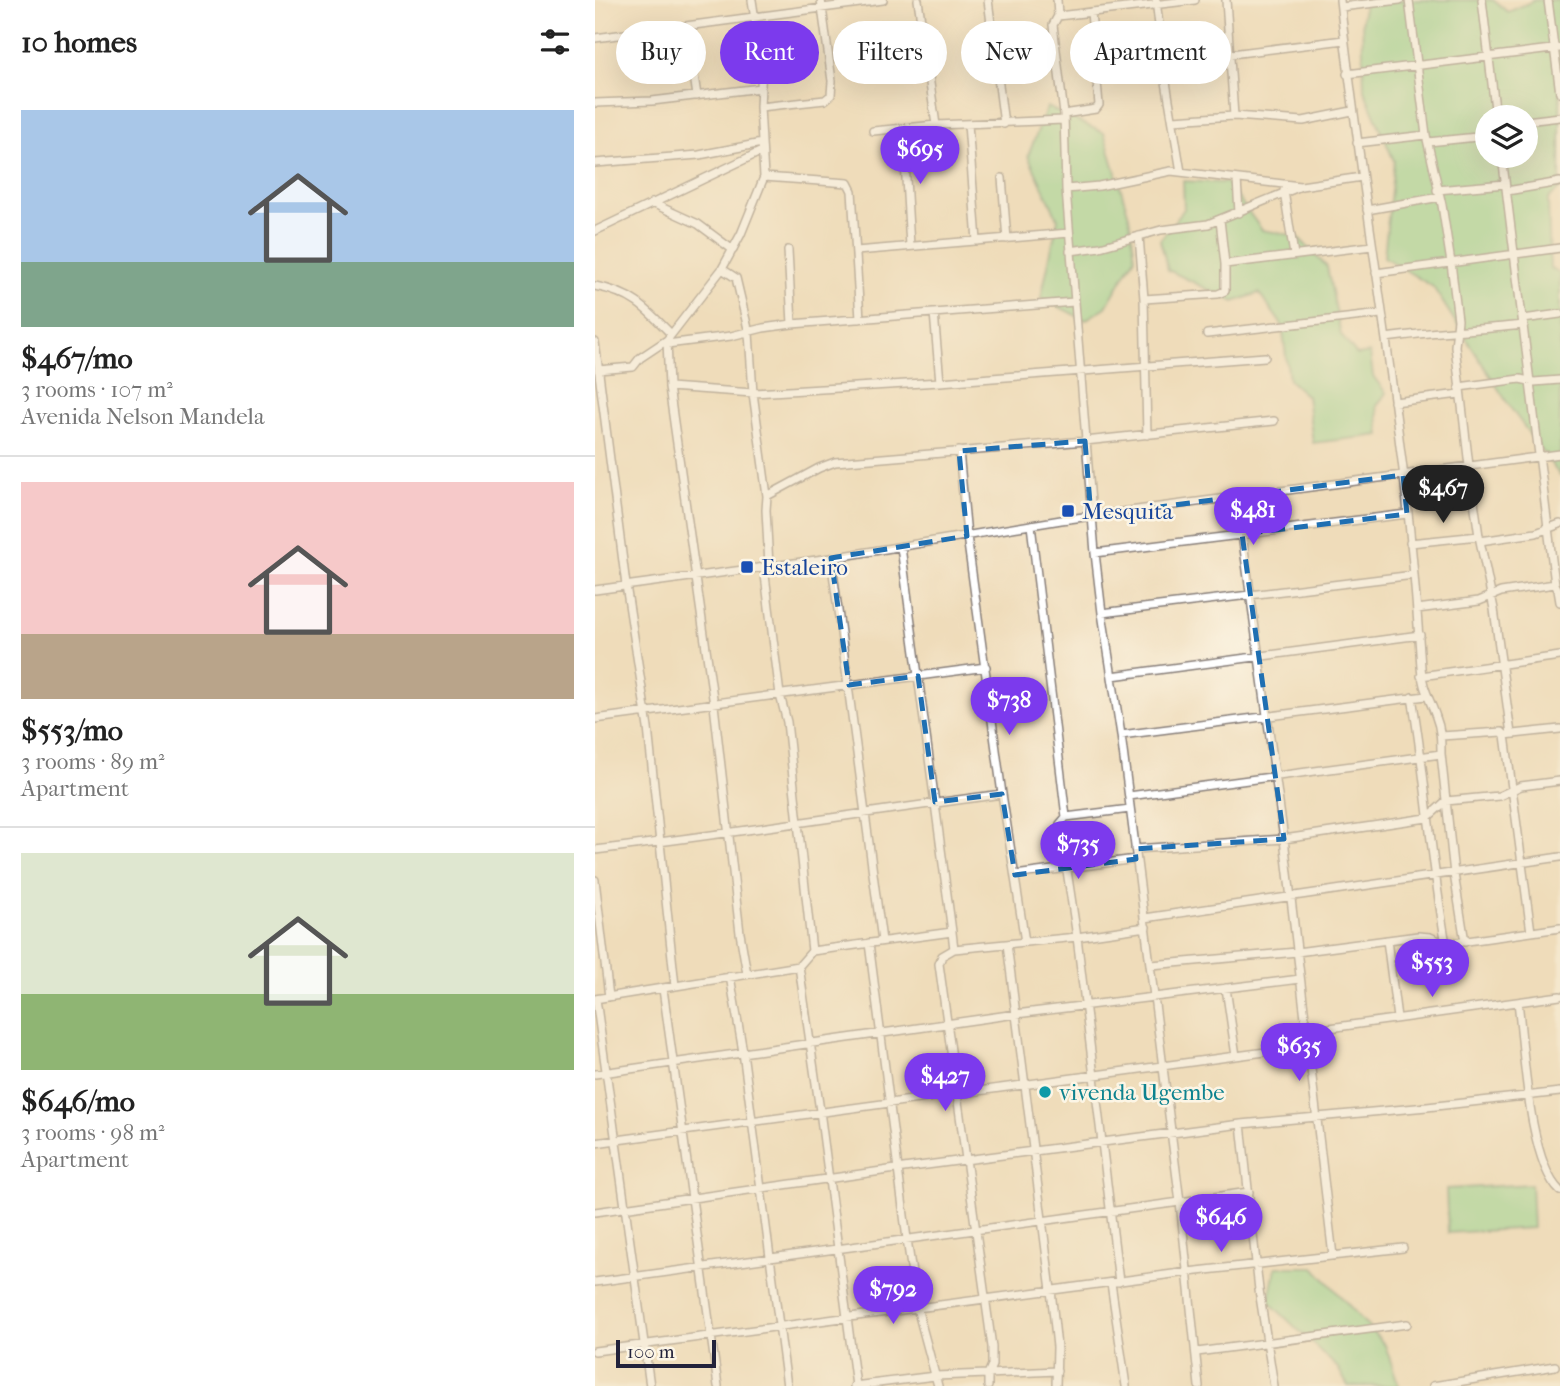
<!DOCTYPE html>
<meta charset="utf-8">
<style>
:root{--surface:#fff;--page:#f2f2f2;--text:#222;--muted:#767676;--line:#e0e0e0;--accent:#7c3aed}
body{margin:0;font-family:"IM FELL French Canon",serif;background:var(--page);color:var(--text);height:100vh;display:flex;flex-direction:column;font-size:26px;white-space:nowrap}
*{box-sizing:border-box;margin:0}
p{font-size:23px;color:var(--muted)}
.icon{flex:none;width:38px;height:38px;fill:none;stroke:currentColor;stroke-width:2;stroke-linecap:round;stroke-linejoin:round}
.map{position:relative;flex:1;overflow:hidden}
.panel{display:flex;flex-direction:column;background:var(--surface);width:595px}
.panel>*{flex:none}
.hud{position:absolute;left:21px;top:21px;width:665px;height:63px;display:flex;gap:14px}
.controls{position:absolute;left:880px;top:105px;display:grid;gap:14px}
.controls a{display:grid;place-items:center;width:63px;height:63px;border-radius:50%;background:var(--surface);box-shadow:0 7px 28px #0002;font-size:35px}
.scale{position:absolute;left:21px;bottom:18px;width:100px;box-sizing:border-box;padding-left:7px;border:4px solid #22223b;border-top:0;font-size:19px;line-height:24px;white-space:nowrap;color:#22223b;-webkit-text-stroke:5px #fcf5e5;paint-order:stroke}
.price{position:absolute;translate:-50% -60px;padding:0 16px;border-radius:24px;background:var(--accent);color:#fff;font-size:23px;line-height:46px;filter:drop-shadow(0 2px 4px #0008)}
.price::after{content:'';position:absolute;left:50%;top:42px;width:21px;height:16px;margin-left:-10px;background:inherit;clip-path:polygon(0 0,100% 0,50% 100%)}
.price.current{background:#222;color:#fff}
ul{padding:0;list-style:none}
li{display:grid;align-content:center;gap:14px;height:371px;padding:0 21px}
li+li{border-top:2px solid var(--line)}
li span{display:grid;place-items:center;height:217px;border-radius:0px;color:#555}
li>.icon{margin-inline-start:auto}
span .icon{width:126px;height:126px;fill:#fffc;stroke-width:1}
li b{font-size:30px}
h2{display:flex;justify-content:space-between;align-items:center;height:84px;padding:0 21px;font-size:30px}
.tag{padding:0 24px;border-radius:32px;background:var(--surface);box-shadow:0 7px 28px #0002;font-size:24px;line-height:63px}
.tag.current{background:var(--accent);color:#fff}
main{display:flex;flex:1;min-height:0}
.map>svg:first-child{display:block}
.green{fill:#8ed48f;stroke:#587b65;stroke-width:2;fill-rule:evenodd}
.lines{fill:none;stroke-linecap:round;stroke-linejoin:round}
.minor-casing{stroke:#887f7a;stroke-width:10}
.minor{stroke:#fff;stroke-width:7}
.marked{fill:none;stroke:#1f6fb2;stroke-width:5;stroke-dasharray:14 9;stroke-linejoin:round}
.transit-dot{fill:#1a4fb4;stroke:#fcf5e5;stroke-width:2.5}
.culture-dot{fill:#0f9aa8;stroke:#fcf5e5;stroke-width:2.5}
.labels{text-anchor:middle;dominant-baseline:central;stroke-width:5;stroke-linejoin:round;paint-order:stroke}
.transit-label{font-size:23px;fill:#164399;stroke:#fcf5e5;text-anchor:start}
.culture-label{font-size:23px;fill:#0d838f;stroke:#fcf5e5;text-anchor:start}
</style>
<main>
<section class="panel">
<h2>10 homes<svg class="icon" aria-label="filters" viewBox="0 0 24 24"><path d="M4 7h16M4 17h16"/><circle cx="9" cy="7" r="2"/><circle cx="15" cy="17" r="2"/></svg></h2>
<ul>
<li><span style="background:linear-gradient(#a9c7e8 70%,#7fa58c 0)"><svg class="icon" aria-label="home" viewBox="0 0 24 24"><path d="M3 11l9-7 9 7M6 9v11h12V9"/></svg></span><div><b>$467/mo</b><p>3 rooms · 107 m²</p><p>Avenida Nelson Mandela</p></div></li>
<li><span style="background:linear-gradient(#f6c9c9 70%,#b9a48a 0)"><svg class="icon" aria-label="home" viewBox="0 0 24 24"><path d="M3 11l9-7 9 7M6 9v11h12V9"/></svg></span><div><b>$553/mo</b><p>3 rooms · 89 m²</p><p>Apartment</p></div></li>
<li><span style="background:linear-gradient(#dfe7d0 65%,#8fb573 0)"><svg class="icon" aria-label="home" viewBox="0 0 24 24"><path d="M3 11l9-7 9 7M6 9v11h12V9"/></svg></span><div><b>$646/mo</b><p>3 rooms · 98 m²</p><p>Apartment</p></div></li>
</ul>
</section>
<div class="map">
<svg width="965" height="1386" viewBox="0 0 965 1386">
<rect width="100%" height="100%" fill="#fcf5e5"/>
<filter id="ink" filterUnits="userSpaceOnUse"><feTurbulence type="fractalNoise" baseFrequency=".0143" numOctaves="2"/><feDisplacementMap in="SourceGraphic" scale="14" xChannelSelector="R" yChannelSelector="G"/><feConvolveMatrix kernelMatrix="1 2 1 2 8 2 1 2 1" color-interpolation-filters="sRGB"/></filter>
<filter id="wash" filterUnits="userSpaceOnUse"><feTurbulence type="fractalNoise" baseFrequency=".00686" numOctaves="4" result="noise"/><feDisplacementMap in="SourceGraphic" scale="28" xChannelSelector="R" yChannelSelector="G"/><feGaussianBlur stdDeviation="1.57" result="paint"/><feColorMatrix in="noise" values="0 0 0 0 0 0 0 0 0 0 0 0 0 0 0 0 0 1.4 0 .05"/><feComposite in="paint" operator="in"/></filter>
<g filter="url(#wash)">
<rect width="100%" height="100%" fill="#efdcba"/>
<path class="green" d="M771,0H898L913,12L940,0H965V188L953,199L955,268L965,274V476L917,410L838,287L789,257L799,161L769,90L767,17ZM892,117H931V156H892Z
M452,107L509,133L534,216L540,257L511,307L490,320L446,298L463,219L433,156Z
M588,181L632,183L667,230L702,236L732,267L746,335L762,355L775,353L778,376L791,393L782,406L785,435L718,443L712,396L694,380L687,325L664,293L639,302L573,270L565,240L589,209Z
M936,1184L938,1228L853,1233L851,1189Z
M681,1267H719L790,1345L804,1386H753L743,1368L673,1301Z"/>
</g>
<g filter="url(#ink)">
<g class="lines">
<g class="minor-casing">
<path id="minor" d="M323,0L341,125
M393,0L409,124
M561,0L570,76L586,172
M631,0L639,116
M745,0C761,149 787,297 805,446C815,519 821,593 826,667C827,688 835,699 841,717C846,729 846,741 846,754L859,874L870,942
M814,0L831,135L847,205L856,263L863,320L860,346L874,466L884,536L899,609L916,734
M887,0L901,117
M953,0L965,93
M746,7L805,0
M463,16L600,0
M92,27L102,96
M0,38L288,0
M636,54L749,40
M752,74L965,48
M0,103L57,101L166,88
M165,107L230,100L236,95L237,81L226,0
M469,114L501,109L504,105L496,12
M578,120L639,116L708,121L757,111
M931,121L965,117
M373,124L382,241
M308,128L315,246
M278,131L341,125L469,120
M833,142L892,136
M762,143L831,135
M907,156L960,584L963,590L965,602
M0,163L104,155L167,143
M169,177L253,183L257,191L265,319
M407,178L412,239
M642,179L644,213
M471,189L504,186L576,171L705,186
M842,190L910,184
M689,191L699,255
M912,191L965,182
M57,203L103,224L138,250
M772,210L845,197
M0,231L167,151
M544,236L549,299L552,435
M193,250L197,324
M261,251L474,233
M475,251L505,247L566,230L613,224L706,186L767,177
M630,264L777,246
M127,269L141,278L154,333L158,393L172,496
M781,273L965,248
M0,286C37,293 51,308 76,334
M549,299L623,294L630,291V264L625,220
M339,313L345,382
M928,319L965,314
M612,334L786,314
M791,338C837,331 883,330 929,325
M72,340L74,387L119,705L145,933L152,974
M0,342L31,585L53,728L80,986
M72,344L136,336L168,328L197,324L479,302
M3,370L38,367L45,358L72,340L127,269L146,234L169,177L165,107L167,66L157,0
M74,387L158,393L345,382L670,357
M864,387L925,379L939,382L965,380
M799,402L865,394
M364,451L372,536L407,794L430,942
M436,525L471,817
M647,534L689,839L738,1256
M885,541L941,533L965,524
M815,543L884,536
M500,553L812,514
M236,558L287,941
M174,566L171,510L172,496L224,468L240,462L490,441L679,421
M169,567L185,695L192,722L217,951
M0,590L236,558L466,520L965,454
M822,609L884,601L906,592L960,584
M507,613L819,575
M517,676L825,635
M826,676L965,656
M817,697C831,779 836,862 851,944
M0,719L391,667
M526,735L831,696
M910,735L936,932
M846,736L907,732L910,735L965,729
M534,796L846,754
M540,849L689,839L832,818L851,801L904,796L926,786L965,781
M0,850C136,834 271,812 407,794
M420,875L541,859
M0,880L14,997
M550,918L965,857
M357,932L359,949L482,937L551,927
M792,940L802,1018
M274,943L312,1239L322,1308L343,1386
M412,944L456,1290L462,1347L461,1386
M556,965L702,952L823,936L835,937L851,944L965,928
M204,966L225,1111L261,1386
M135,976L148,1052L192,1386
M631,988L641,1056
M68,989L123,1386
M0,999L204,966L217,951L357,932L306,547
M1,999L55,1386
M923,1002C929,1047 933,1161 965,1191
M713,1031L965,996
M0,1074L421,1014L705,979
M646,1124L664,1290L679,1386
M0,1143L714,1046
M0,1212L301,1169L646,1124L832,1107L965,1092
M0,1282L585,1202L526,735L507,613L500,553L471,189L469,114L458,25L463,16L462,0
M524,1282L482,937L465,824L471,817L535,809
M516,1283L531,1386
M0,1351L593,1272L808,1248
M602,1352L812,1324
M259,1386L340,1376L393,1374L397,1365V1347L344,964L347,956L359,949
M393,1386V1374L462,1371
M604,1386L585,1202L654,1192
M838,1386L960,1366"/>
</g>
<use href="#minor" class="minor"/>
</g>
</g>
<path d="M0 0H965V1386H0ZM490,441L496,516L808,475L812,514L647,534L689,839L540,849L541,859L420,875L407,794L340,802L323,676L254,685L236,558L372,536L364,451Z" fill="#efdcba" fill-opacity=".55" fill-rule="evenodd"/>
<path class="marked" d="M490,441L496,516L808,475L812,514L647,534L689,839L540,849L541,859L420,875L407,794L340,802L323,676L254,685L236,558L372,536L364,451Z"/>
<g class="transit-dot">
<rect x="466" y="504" width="14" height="14" rx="3.5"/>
<rect x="145" y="560" width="14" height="14" rx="3.5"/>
</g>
<circle class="culture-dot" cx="450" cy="1092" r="7"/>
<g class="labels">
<g class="transit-label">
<text x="487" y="511">Mesquita</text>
<text x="166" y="567">Estaleiro</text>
</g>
<g class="culture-label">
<text x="464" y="1092">vivenda Ugembe</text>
</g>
</g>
</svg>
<div class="controls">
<a><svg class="icon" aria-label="layers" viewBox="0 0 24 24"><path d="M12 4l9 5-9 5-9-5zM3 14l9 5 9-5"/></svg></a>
</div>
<div class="scale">100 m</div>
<b class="price" style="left:325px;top:186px">$695</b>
<b class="price current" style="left:848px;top:525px">$467</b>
<b class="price" style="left:658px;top:547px">$481</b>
<b class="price" style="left:414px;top:737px">$738</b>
<b class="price" style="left:483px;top:881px">$735</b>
<b class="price" style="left:837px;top:999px">$553</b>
<b class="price" style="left:704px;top:1083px">$635</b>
<b class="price" style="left:350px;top:1113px">$427</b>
<b class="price" style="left:626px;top:1254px">$646</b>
<b class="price" style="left:298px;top:1326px">$792</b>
<div class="hud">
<a class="tag">Buy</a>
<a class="tag current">Rent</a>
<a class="tag">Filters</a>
<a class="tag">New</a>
<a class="tag">Apartment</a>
</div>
</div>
</main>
